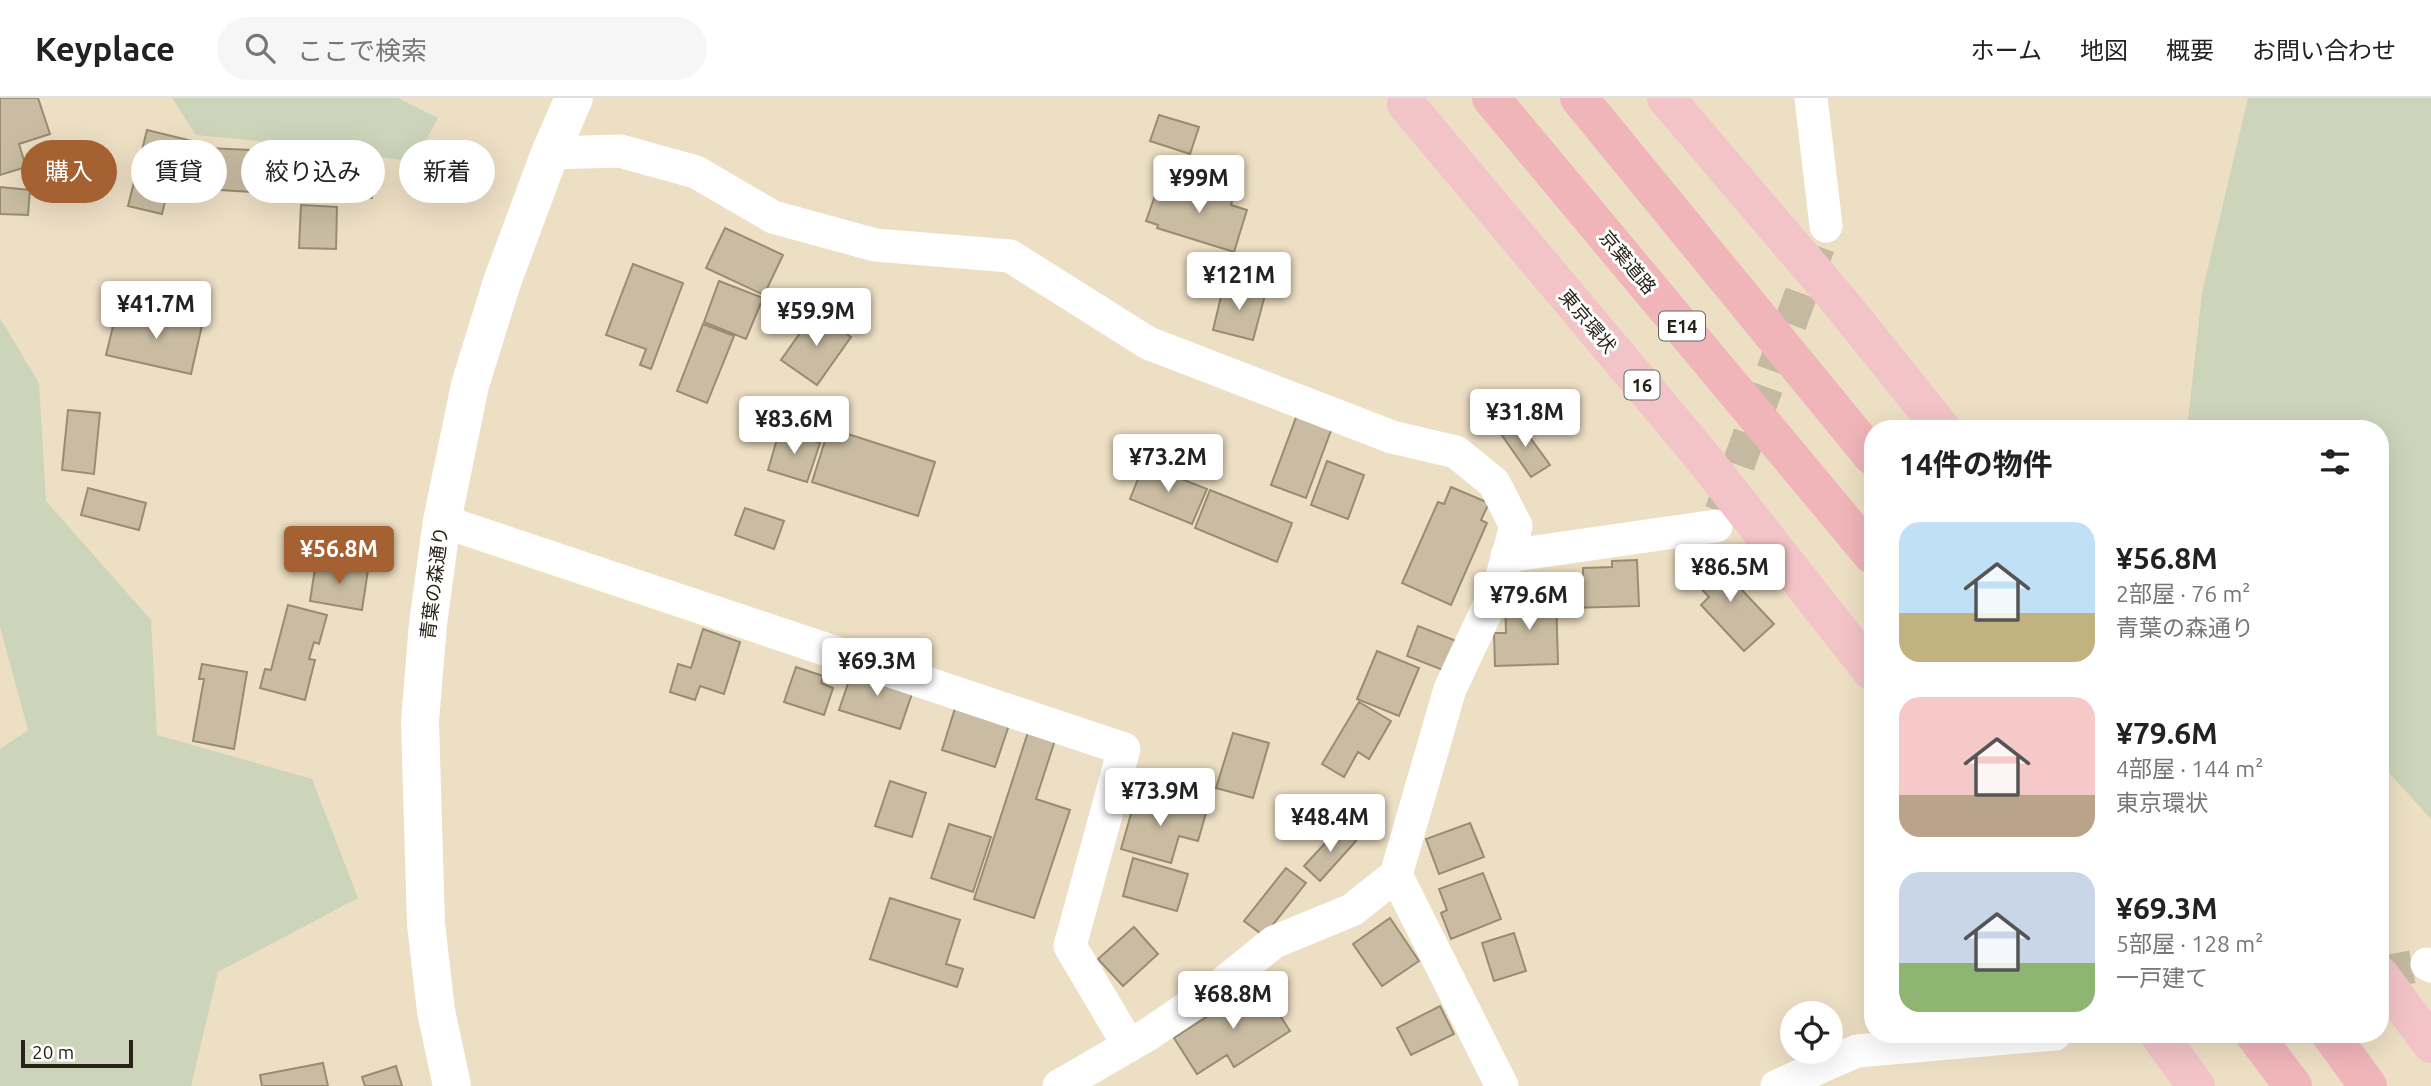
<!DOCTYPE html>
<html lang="ja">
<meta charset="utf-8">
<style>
:root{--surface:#fff;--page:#f6f6f6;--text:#222;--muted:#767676;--line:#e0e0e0;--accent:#a56132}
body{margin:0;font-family:Ubuntu,"Noto Sans JP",sans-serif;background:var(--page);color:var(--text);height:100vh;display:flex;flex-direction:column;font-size:26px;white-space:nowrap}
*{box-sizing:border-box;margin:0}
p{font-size:23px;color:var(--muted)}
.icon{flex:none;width:38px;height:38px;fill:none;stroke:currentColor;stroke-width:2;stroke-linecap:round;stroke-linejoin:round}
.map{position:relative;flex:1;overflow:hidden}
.side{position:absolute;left:1864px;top:322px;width:525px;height:623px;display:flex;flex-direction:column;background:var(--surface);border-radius:28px;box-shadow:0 7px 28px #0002}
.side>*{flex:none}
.top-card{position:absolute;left:21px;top:42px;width:665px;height:63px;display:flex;gap:14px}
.tools{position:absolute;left:1780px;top:903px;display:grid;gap:14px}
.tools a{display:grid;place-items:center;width:63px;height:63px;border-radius:50%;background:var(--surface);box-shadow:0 7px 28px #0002;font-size:35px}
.scale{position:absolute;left:21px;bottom:18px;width:112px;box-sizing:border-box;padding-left:7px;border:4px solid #282319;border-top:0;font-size:19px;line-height:24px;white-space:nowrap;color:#282319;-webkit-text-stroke:5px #fff;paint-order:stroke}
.price{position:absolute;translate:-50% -60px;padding:0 16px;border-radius:7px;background:#fff;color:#222;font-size:23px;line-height:46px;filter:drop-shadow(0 2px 4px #0008)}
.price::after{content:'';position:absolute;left:50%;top:42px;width:21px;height:16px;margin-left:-10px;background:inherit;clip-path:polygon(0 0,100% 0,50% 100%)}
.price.current{background:var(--accent);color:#fff}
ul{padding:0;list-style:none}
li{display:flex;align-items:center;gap:21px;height:175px;padding:0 35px}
li span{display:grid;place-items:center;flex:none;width:196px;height:140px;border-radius:21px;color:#555}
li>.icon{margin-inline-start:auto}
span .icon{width:84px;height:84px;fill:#fffc;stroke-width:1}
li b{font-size:30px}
h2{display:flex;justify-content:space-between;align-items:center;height:84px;padding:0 35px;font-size:30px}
.chip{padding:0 24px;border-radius:32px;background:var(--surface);box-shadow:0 7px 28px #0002;font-size:24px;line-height:63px}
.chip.current{background:var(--accent);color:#fff}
header{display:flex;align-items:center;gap:42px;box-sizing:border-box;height:98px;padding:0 35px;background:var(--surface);border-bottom:2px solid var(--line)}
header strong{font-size:33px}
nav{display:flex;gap:38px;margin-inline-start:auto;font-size:24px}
.search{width:490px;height:63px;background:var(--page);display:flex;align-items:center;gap:18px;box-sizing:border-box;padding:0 24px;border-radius:38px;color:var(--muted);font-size:26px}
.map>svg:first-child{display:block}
.green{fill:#ccd4ba}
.building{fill:#c9bca2;stroke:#998c73;stroke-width:2}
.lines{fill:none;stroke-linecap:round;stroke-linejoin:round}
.minor-tunnel{stroke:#c6b9a2;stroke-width:33;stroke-dasharray:33 17;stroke-linecap:butt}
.minor{stroke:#fff;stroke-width:33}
.tertiary{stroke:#fff;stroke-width:38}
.trunk{stroke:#f3c4c7;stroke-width:38}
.motorway{stroke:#f0b5b9;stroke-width:38}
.labels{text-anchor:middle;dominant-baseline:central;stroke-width:6;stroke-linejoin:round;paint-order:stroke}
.shield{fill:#fff;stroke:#68655e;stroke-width:2}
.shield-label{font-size:18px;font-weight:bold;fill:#282319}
.street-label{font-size:19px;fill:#282319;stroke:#fff}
</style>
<header>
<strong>Keyplace</strong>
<div class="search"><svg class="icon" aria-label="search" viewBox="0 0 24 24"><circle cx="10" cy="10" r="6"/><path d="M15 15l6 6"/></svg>ここで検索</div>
<nav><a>ホーム</a><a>地図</a><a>概要</a><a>お問い合わせ</a></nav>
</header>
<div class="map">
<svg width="2431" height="988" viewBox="0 0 2431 988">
<rect width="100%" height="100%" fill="#eddfc4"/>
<path class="green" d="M172,0H398L438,20L414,64L291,46L196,37Z
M2248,0H2431V721L2380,665V331H2187L2202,195Z
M0,220L39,285L46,403L151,522L157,637L312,681L358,800L218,874L191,988H0V651L28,632L0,529Z"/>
<path class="building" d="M0,0H38L50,36L19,46L26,69L0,77Z
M1159,17L1199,29L1190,56L1150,43Z
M147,32L192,43L180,90L169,87L162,116L128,108Z
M207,50L272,53L270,95L205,91Z
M312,63L373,64L372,100L311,98Z
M1193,83L1234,96L1231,107L1247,112L1234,154L1157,130L1158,127L1146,123L1158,89L1168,92L1170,88L1189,94Z
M0,89L30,92L28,117L0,116Z
M301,107L337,109L336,151L299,150Z
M725,130L783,157L764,197L706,170Z
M633,166L683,185L651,271L640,267L646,251L606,237Z
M719,183L763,200L746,241L704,224Z
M1224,186L1265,197L1253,242L1213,232Z
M117,212L169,223L171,216L203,223L191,276L106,257Z
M815,214L851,239L817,287L781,262Z
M703,226L734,238L707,305L677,293Z
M790,305L827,321L818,342L780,326Z
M68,312L100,315L94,376L62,372Z
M1298,314L1333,327L1306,400L1271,387Z
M1518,323L1550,367L1531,379L1501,336Z
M829,330L935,364L918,418L812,384Z
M780,331L820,345L807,384L768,372Z
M1327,363L1364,377L1348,421L1311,407Z
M1144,366L1207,391L1192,426L1130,401Z
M1451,389L1489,405L1481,422L1487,425L1451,507L1402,485L1438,404L1444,406Z
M88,390L146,405L139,432L81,417Z
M1210,392L1292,425L1277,464L1195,430Z
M745,410L784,423L774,451L735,437Z
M1708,456L1774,526L1744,553L1701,507L1709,499L1687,475Z
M1637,462L1639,508L1570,510L1569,478L1583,477V470L1612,469V463Z
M316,464L368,472L362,512L310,503Z
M1521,492H1538V497L1556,496L1558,566L1495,568L1494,535H1506L1505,504L1521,503Z
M288,507L327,517L319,546L314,544L309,561L315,562L305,602L260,590L265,571L271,572Z
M1418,528L1459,544L1448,574L1407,558Z
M703,531L740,544L724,596L700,588L695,602L670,594L678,566L691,570Z
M1377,553L1419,570L1399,618L1357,601Z
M202,566L247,574L234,651L193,643L204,581H199Z
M854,568L915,587L900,631L839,612Z
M796,569L823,578L821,585L833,590L824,617L784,604Z
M957,604L1011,621L995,669L942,652Z
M1359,604L1391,623L1369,661L1358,654L1344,679L1322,666Z
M1030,628L1057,636L1036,701L1070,712L1034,820L974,801Z
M1233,635L1269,645L1253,700L1216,690Z
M890,683L926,695L912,739L875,728Z
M1137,695L1206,715L1198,743L1179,738L1171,765L1121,751Z
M1470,725L1484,759L1439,776L1426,741Z
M949,726L991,739L973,794L931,780Z
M1340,729L1356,743L1320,783L1304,768Z
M1133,760L1188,776L1177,813L1123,798Z
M1286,770L1306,785L1264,838L1244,823Z
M1483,775L1501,821L1451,841L1441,815L1447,812L1439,791Z
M890,800L960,822L946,866L963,871L957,889L870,861Z
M1390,820L1419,863L1382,888L1353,846Z
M1134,829L1158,856L1123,888L1098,861Z
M1514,835L1526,873L1494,883L1482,845Z
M1259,885L1290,933L1234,969L1227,957L1197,976L1174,940Z
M1440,908L1454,936L1411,957L1397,930Z
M323,965L328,988H262L260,977Z
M396,968L402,988H365L362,979Z"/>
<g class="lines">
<path class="minor-tunnel" d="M1721,414L1826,128
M2380,875L2427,866"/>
<path class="minor" d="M1811,0L1826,128
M550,55L620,53L696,74L773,119L875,147L1010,158L1148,245L1392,339L1456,354L1494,385L1516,428L1501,482L1450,591L1396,777L1352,812L1274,844L1222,886L1149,936L1059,988
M442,423L1124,651L1070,848L1129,948
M1507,458L1716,428
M1396,777L1502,988
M2427,866L2431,868
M1777,988L1857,953L2055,936"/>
<path class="tertiary" d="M452,988L436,913L426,826L420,623L428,526L442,423L470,287L502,184L550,55L574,0"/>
<path class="trunk" d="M1666,0L1840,204L1942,331
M1406,6L1700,356L1872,574
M2380,877L2431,946
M2158,936L2196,988"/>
<path class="motorway" d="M1491,0L1872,457
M1579,0L1872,358
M2254,936L2293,988
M2330,936L2368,988"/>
</g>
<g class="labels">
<g class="shield">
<rect x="1659" y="213.5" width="46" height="29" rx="5"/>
<rect x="1624.5" y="272.5" width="35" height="29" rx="5"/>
</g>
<g class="shield-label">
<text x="1682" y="228">E14</text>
<text x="1642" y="287">16</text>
</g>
<g class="street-label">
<text transform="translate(1628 164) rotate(50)">京葉道路</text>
<text transform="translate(1588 223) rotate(50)">東京環状</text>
<text transform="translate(434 485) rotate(-83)">青葉の森通り</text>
</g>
</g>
</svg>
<div class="tools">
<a><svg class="icon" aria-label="locate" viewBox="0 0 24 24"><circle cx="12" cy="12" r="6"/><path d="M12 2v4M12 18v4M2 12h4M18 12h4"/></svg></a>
</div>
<div class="scale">20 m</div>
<b class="price" style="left:1199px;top:117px">¥99M</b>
<b class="price" style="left:1239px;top:214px">¥121M</b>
<b class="price" style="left:156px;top:243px">¥41.7M</b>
<b class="price" style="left:816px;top:250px">¥59.9M</b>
<b class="price" style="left:1525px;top:351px">¥31.8M</b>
<b class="price" style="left:794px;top:358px">¥83.6M</b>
<b class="price" style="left:1168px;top:396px">¥73.2M</b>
<b class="price current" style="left:339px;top:488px">¥56.8M</b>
<b class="price" style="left:1730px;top:506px">¥86.5M</b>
<b class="price" style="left:1529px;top:534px">¥79.6M</b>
<b class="price" style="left:877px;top:600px">¥69.3M</b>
<b class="price" style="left:1160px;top:730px">¥73.9M</b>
<b class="price" style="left:1330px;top:756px">¥48.4M</b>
<b class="price" style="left:1233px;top:933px">¥68.8M</b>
<div class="top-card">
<a class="chip current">購入</a>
<a class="chip">賃貸</a>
<a class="chip">絞り込み</a>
<a class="chip">新着</a>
</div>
<section class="side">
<h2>14件の物件<svg class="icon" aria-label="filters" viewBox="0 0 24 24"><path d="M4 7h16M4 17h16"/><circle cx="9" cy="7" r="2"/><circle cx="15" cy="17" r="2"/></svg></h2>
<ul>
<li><span style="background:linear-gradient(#bfe0f5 65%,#c2b280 0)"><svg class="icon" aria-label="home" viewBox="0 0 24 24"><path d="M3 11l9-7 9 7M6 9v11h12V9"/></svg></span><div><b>¥56.8M</b><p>2部屋 · 76 m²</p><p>青葉の森通り</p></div></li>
<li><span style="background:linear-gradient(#f6c9c9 70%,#b9a48a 0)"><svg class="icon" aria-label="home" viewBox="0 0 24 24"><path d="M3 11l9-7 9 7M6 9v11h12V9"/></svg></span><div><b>¥79.6M</b><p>4部屋 · 144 m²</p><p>東京環状</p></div></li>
<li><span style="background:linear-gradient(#c9d6e8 65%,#8fb573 0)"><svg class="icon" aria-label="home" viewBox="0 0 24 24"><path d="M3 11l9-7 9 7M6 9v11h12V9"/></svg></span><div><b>¥69.3M</b><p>5部屋 · 128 m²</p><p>一戸建て</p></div></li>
</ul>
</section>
</div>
